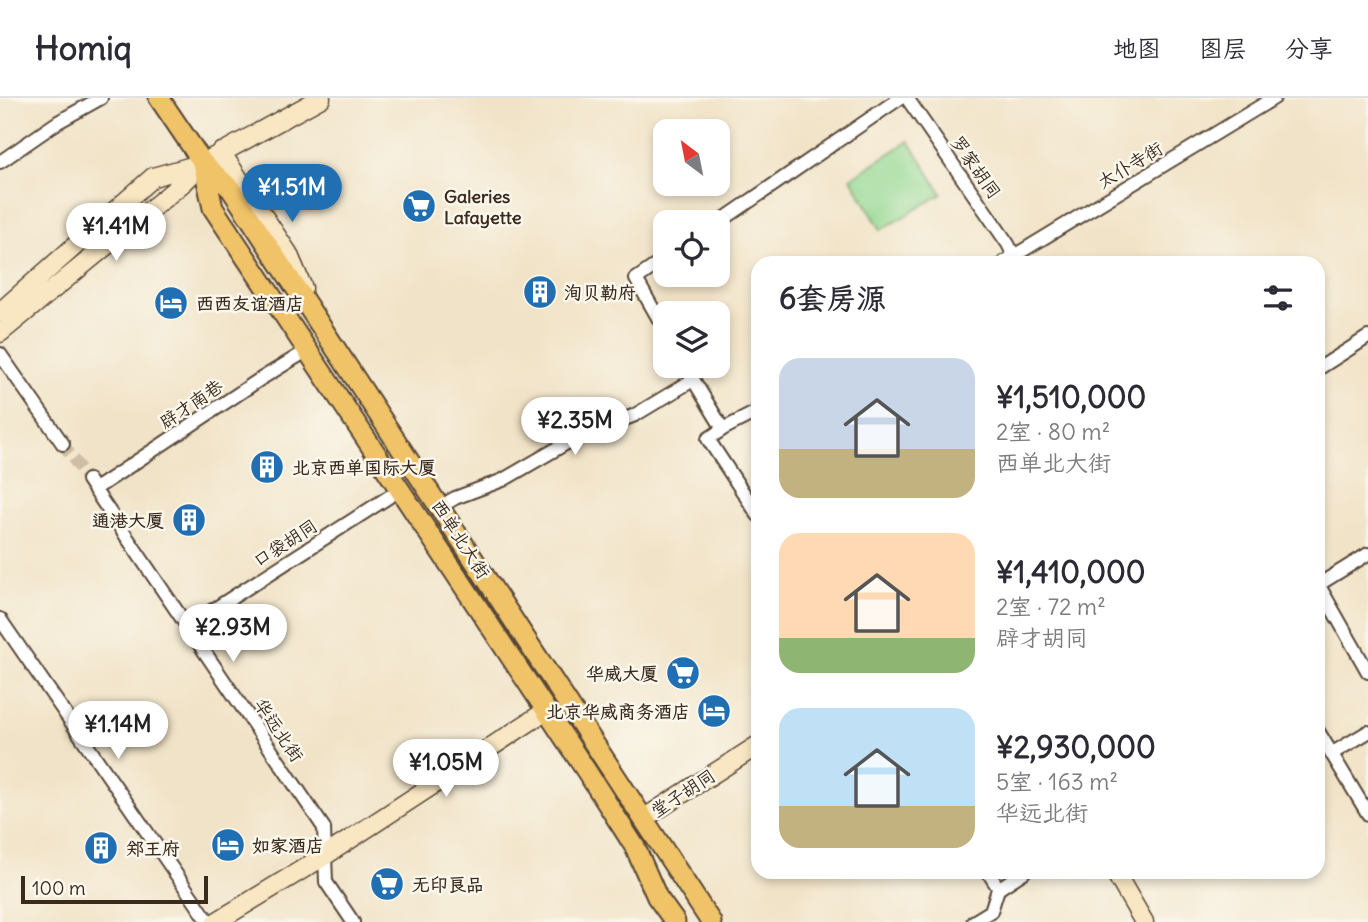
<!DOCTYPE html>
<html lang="zh">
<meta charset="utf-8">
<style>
:root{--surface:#fff;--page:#f7f7f7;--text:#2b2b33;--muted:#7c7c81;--line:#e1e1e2;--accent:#1f6fb2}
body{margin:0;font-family:Delius,"LXGW WenKai TC",sans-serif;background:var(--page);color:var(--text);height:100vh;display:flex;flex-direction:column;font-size:26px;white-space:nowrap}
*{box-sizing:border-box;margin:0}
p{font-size:23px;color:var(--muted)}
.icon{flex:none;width:38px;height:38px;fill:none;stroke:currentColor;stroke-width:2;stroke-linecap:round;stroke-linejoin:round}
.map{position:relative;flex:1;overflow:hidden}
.drawer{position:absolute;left:751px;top:158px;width:574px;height:623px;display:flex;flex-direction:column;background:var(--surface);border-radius:21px;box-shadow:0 4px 10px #0003}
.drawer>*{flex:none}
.needle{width:46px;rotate:328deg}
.controls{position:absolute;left:653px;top:21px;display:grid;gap:14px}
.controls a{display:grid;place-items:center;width:77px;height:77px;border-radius:14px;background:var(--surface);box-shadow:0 4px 10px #0003;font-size:35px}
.scale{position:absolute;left:21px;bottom:18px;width:187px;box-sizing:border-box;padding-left:7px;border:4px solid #3b2a1e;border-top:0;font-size:19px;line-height:24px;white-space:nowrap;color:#3b2a1e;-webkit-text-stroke:5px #fbf7ec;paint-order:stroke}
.price{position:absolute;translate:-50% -60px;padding:0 16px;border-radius:24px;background:#fff;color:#222;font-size:23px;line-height:46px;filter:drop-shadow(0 2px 4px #0008)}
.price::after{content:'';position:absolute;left:50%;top:42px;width:21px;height:16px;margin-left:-10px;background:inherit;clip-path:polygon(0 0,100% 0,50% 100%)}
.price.active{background:var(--accent);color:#fff}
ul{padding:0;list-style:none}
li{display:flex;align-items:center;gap:21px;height:175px;padding:0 28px}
li span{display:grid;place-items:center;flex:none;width:196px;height:140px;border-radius:21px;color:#555}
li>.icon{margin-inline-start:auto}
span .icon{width:84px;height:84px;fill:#fffc;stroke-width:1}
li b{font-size:30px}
h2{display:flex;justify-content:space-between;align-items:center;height:84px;padding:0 28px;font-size:30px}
header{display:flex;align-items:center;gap:42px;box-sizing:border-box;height:98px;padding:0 35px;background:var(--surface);border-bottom:2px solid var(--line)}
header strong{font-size:33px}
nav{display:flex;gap:38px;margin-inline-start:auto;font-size:24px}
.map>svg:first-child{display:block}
.green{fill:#91d790;stroke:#668057;stroke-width:2}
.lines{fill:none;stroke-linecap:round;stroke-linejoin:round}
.street-tunnel{stroke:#cdbea5;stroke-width:12;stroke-dasharray:12 6;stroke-linecap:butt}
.street-casing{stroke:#564637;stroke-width:16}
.secondary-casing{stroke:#564637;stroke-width:21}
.primary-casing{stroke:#564637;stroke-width:23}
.street{stroke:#fff;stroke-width:12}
.secondary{stroke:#f9e7c3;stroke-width:18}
.primary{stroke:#f0c369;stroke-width:19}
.labels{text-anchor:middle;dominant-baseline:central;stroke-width:5;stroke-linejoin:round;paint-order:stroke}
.street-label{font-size:18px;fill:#3b2a1e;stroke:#fbf7ec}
.poi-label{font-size:18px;font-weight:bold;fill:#3b2a1e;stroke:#fbf7ec;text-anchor:start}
</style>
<header>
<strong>Homiq</strong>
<nav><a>地图</a><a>图层</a><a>分享</a></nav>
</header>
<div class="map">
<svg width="1368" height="824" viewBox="0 0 1368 824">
<rect width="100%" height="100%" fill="#fbf7ec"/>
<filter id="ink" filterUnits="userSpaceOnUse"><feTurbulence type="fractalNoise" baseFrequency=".0143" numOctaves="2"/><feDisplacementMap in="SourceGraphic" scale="14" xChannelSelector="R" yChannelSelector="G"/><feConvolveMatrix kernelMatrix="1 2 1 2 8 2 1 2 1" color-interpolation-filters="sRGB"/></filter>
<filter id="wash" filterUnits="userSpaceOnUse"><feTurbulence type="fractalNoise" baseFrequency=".00686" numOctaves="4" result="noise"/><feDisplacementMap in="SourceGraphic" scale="28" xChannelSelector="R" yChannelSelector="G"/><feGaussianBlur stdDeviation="1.57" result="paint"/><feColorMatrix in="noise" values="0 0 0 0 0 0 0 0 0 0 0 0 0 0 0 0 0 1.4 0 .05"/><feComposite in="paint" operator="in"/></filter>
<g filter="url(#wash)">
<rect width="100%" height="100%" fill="#f1e3c7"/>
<path class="green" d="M909,43L942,96L881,132L851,80Z"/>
</g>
<g filter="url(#ink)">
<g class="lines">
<path class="street-tunnel" d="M63,346L88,382"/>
<g class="street-casing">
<path id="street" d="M907,0L1008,146L1014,158
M0,64L58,24L101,0
M718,125L900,0
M665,161L636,181L665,232
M1004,164L1274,0
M0,256L63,346
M685,268L723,331L758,313
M1318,271L1368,239
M723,331L708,341L758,417
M88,382L324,730L326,784L353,824
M95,391L259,282L308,252
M440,409L455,400L503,382L570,343L635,317L693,282
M1318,486L1368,574
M1318,487L1368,456
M0,521L209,824
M188,528L401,391
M1318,633L1368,716
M1331,656L1368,634
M988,774L999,791
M973,824L991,813L998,791L1024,774"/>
</g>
<g class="secondary-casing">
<path id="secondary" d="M221,54L288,155L303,190
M0,214L153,79L203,65L321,0
M0,235L184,84L203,65
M643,721L758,647
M1115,774L1144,824
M216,824L326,757L546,613"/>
</g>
<g class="primary-casing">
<path id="primary" d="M159,0L203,65L231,91L711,824
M203,65L213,110L587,674L635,749L657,799L675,824"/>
</g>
<use href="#street" class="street"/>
<use href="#secondary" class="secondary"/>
<use href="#primary" class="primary"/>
</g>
</g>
<defs>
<g id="supermarket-disc" transform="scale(1.75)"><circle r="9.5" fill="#1f6fb2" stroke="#fbf7ec"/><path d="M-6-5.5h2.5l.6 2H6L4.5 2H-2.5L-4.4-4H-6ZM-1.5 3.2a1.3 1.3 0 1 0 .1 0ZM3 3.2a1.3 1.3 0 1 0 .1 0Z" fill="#fff"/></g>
<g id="building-disc" transform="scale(1.75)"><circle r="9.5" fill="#1f6fb2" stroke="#fbf7ec"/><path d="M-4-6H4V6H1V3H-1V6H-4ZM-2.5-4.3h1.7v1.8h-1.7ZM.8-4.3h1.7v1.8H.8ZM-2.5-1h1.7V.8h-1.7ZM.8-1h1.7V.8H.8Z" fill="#fff"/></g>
<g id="hotel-disc" transform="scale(1.75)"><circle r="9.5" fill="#1f6fb2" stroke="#fbf7ec"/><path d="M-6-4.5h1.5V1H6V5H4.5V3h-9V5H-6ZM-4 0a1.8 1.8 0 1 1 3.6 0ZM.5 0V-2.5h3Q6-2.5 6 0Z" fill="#fff"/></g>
</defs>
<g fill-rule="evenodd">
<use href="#supermarket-disc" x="419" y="108"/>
<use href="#building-disc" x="540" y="194"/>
<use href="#hotel-disc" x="171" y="205"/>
<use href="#building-disc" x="267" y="369"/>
<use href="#building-disc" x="189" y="422"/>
<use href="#supermarket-disc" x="683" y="575"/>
<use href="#hotel-disc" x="714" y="613"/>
<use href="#hotel-disc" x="228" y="747"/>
<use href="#building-disc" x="101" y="750"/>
<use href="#supermarket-disc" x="387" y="786"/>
</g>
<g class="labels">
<g class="street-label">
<text transform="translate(1130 67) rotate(-31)">太仆寺街</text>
<text transform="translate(976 69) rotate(55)">罗家胡同</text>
<text transform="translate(191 306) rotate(-34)">辟才南巷</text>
<text transform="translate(461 441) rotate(57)">西单北大街</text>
<text transform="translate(285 445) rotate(-33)">口袋胡同</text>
<text transform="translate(279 632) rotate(56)">华远北街</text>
<text transform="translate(683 695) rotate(-33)">堂子胡同</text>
</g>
<g class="poi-label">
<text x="444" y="98">Galeries<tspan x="444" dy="21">Lafayette</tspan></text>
<text x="564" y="194">洵贝勒府</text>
<text x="196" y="205">西西友谊酒店</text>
<text x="292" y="369">北京西单国际大厦</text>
<text x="164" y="422" text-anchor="end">通港大厦</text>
<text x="658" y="575" text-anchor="end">华威大厦</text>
<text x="690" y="613" text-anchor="end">北京华威商务酒店</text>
<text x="252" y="747">如家酒店</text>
<text x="126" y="750">郑王府</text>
<text x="412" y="786">无印良品</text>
</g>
</g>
</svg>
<div class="controls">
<a><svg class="needle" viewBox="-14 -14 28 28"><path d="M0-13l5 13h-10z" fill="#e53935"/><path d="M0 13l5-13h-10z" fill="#7c7c81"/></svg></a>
<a><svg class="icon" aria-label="locate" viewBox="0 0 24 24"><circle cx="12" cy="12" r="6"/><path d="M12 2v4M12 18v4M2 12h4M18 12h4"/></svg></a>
<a><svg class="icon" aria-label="layers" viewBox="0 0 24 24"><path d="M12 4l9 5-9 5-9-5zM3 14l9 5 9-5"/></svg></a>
</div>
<div class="scale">100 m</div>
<b class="price active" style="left:292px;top:126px">¥1.51M</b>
<b class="price" style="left:116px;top:165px">¥1.41M</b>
<b class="price" style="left:575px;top:359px">¥2.35M</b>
<b class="price" style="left:233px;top:566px">¥2.93M</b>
<b class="price" style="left:118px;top:663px">¥1.14M</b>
<b class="price" style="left:446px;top:701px">¥1.05M</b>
<section class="drawer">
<h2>6套房源<svg class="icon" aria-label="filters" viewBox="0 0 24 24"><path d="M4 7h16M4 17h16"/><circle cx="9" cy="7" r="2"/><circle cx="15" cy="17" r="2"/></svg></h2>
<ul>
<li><span style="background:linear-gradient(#c9d6e8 65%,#c2b280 0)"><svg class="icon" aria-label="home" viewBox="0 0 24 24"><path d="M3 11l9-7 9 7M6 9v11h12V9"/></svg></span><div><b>¥1,510,000</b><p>2室 · 80 m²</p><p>西单北大街</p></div></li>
<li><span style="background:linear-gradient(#ffd9b3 75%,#8fb573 0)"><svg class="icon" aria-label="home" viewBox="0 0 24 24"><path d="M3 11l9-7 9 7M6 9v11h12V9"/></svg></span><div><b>¥1,410,000</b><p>2室 · 72 m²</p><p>辟才胡同</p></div></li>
<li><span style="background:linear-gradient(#bfe0f5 70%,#c2b280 0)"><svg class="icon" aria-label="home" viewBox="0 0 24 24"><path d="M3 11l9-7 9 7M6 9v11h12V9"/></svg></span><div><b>¥2,930,000</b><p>5室 · 163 m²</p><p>华远北街</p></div></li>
</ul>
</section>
</div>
